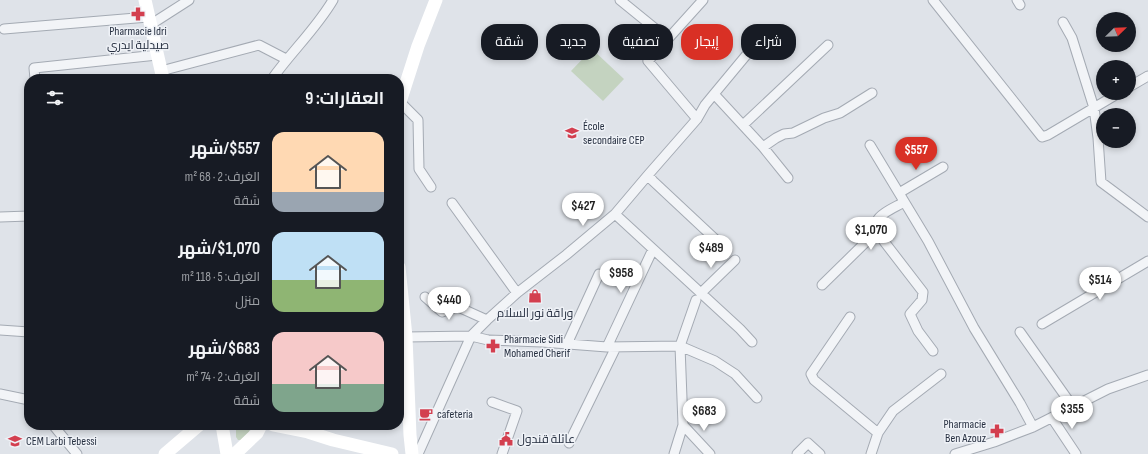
<!DOCTYPE html>
<html lang="ar">
<meta charset="utf-8">
<style>
:root{--surface:#171b24;--page:#242831;--text:#f1f3f6;--muted:#9ea1a6;--accent:#d93025}
body{margin:0;font-family:"Sofia Sans Condensed",Cairo,sans-serif;background:var(--page);color:var(--text);direction:rtl;height:100vh;display:flex;flex-direction:column;font-size:15px;white-space:nowrap}
*{box-sizing:border-box;margin:0}
p{font-size:13px;color:var(--muted)}
.icon{flex:none;width:22px;height:22px;fill:none;stroke:currentColor;stroke-width:2;stroke-linecap:round;stroke-linejoin:round}
.map{position:relative;flex:1;overflow:hidden;direction:ltr}
.details{position:absolute;left:24px;top:74px;width:380px;height:356px;display:flex;flex-direction:column;background:var(--surface);border-radius:16px;box-shadow:0 2px 6px #0003;direction:rtl}
.details>*{flex:none}
.guide{position:absolute;left:416px;top:24px;width:380px;height:36px;direction:rtl;display:flex;gap:8px}
.needle{width:26px;rotate:67deg}
.buttons{position:absolute;left:1096px;top:12px;display:grid;gap:8px}
.buttons a{display:grid;place-items:center;width:40px;height:40px;border-radius:50%;background:var(--surface);box-shadow:0 2px 6px #0003;font-size:20px}
.price{position:absolute;translate:-50% -34px;padding:0 9px;border-radius:14px;background:#fff;color:#222;font-size:13px;line-height:26px;filter:drop-shadow(0 1px 2px #0008)}
.price::after{content:'';position:absolute;left:50%;top:24px;width:12px;height:9px;margin-left:-6px;background:inherit;clip-path:polygon(0 0,100% 0,50% 100%)}
.price.active{background:var(--accent);color:#fff}
ul{padding:0;list-style:none}
li{display:flex;align-items:center;gap:12px;height:100px;padding:0 20px}
li span{display:grid;place-items:center;flex:none;width:112px;height:80px;border-radius:12px;color:#555}
li>.icon{margin-inline-start:auto}
span .icon{width:48px;height:48px;fill:#fffc;stroke-width:1}
li b{font-size:17px}
h2{display:flex;justify-content:space-between;align-items:center;height:48px;padding:0 20px;font-size:17px}
.chip{padding:0 14px;border-radius:16px;background:var(--surface);box-shadow:0 2px 6px #0003;font-size:14px;line-height:36px}
.chip.active{background:var(--accent);color:#fff}
.map>svg:first-child{display:block}
.green{fill:#c4d3c0}
.lines{fill:none;stroke-linecap:round;stroke-linejoin:round}
.minor-casing{stroke:#a4aab3;stroke-width:11}
.minor{stroke:#f2f4f7;stroke-width:9}
.secondary{stroke:#fff;stroke-width:13}
.labels{text-anchor:middle;dominant-baseline:central;stroke-width:3;stroke-linejoin:round;paint-order:stroke}
.poi-label{font-size:12px;fill:#273041;stroke:#eff2f7;text-anchor:start}
</style>
<div class="map">
<svg width="1148" height="454" viewBox="0 0 1148 454">
<rect width="100%" height="100%" fill="#dfe3e9"/>
<path class="green" d="M592,49L624,79L603,101L571,71Z
M236,425H242L250,429L249,432L241,440H238L236,437Z"/>
<g class="lines">
<g class="minor-casing">
<path id="minor" d="M620,0L668,39
M933,0L1042,137L1048,135L1119,93
M1017,0L1020,5
M1063,22L1072,38L1094,108L1098,138L1101,182L1148,217
M150,25L189,0
M4,29L148,17
M161,71L259,45L286,59
M35,79L34,68L157,55
M272,79C291,52 316,29 333,0
M1129,87L1148,76
M714,94L753,47
M400,102L418,120L419,169L431,187
M697,119L648,61L703,0
M743,125L828,45
M870,145L928,241L974,328L1020,403L1033,427
M763,147L776,138L784,134L793,133L824,118L840,113L872,93
M648,175L653,181L715,239
M899,193L943,167
M452,203L517,293
M615,214L740,329L752,342
M0,217L29,216
M876,231L923,292L922,300L910,314L918,331L933,351
M822,285L874,234C876,229 876,225 877,221C880,213 898,206 904,202
M701,293L735,260
M425,297L442,312L453,308L456,306L487,320
M456,306L465,297
M850,317L811,374L814,380L878,433
M1042,324L1148,261
M0,330L29,332
M1020,332L1073,407
M406,337L471,336L488,340L542,342L607,347L680,346L715,361L735,374L757,398
M567,344L599,274
M607,347L653,249
M0,394L29,400
M492,402L517,411L502,454
M1052,418L1076,454
M53,425L77,454
M683,425L710,454
M569,443L616,347
M418,454L471,336L487,320L517,293L566,255L615,214L648,175L697,119L705,105L714,94L763,147L788,178
M674,454L683,425L680,346L696,300
M797,454L808,443L820,454
M871,454L878,433L893,411L941,374
M955,454L994,442L1033,427L1108,389L1148,375"/>
</g>
<use href="#minor" class="minor"/>
<path class="secondary" d="M145,0L163,79
M399,108L400,102L418,46L436,0
M399,267L406,337L410,435L412,454
M222,425L227,454
M273,425L308,432L333,440L392,454
M165,454L199,425
M235,454L257,433L261,425"/>
</g>
<defs>
<g id="pharmacy-bare" transform="scale(1.08)"><path d="M-2-6h4v4h4v4h-4v4h-4v-4h-4v-4h4Z" fill="#d33f4f" stroke="#eff2f7" stroke-width="2.5" paint-order="stroke"/></g>
<g id="school-bare" transform="scale(1.08)"><path d="M0-5L7-2L0 1L-7-2ZM-4 1L0 2.5L4 1V4Q0 6-4 4Z" fill="#d33f4f" stroke="#eff2f7" stroke-width="2.5" paint-order="stroke"/></g>
<g id="shop-bare" transform="scale(1.08)"><path d="M-5-2.5h2.3a2.7 3.5 0 0 1 5.4 0H5L5.5 6h-11ZM-1.5-2.5h3a1.5 2.3 0 0 0-3 0Z" fill="#d33f4f" stroke="#eff2f7" stroke-width="2.5" paint-order="stroke"/></g>
<g id="cafe-bare" transform="scale(1.08)"><path d="M-5.5-4.5H6V0H3Q3 3.5 0 3.5H-2.5Q-5.5 3.5-5.5 0ZM3-3.2v2h1.7v-2ZM-6 4.5H4V6H-6Z" fill="#d33f4f" stroke="#eff2f7" stroke-width="2.5" paint-order="stroke"/></g>
<g id="civic-bare" transform="scale(1.08)"><path d="M-.6-6.5H3V-4.5H.6V-3L4-1V1h2V6H-6V1h2V-1L-.6-3ZM-1.2 2.5V6h2.4V2.5Z" fill="#d33f4f" stroke="#eff2f7" stroke-width="2.5" paint-order="stroke"/></g>
</defs>
<g fill-rule="evenodd">
<use href="#pharmacy-bare" x="138" y="14"/>
<use href="#school-bare" x="572" y="133"/>
<use href="#shop-bare" x="535" y="296"/>
<use href="#pharmacy-bare" x="493" y="346"/>
<use href="#cafe-bare" x="426" y="414"/>
<use href="#pharmacy-bare" x="997" y="431"/>
<use href="#civic-bare" x="506" y="439"/>
<use href="#school-bare" x="15" y="441"/>
</g>
<g class="labels">
<g class="poi-label">
<text x="138" y="31" text-anchor="middle">Pharmacie Idri<tspan x="138" dy="14">صيدلية ايدري</tspan></text>
<text x="583" y="126">École<tspan x="583" dy="14">secondaire CEP</tspan></text>
<text x="535" y="313" text-anchor="middle">وراقة نور السلام</text>
<text x="504" y="339">Pharmacie Sidi<tspan x="504" dy="14">Mohamed Cherif</tspan></text>
<text x="437" y="414">cafeteria</text>
<text x="986" y="424" text-anchor="end">Pharmacie<tspan x="986" dy="14">Ben Azouz</tspan></text>
<text x="517" y="439">عائلة قندول</text>
<text x="26" y="441">CEM Larbi Tebessi</text>
</g>
</g>
</svg>
<div class="buttons">
<a><svg class="needle" viewBox="-14 -14 28 28"><path d="M0-13l5 13h-10z" fill="#e53935"/><path d="M0 13l5-13h-10z" fill="#9ea1a6"/></svg></a>
<a>+</a>
<a>−</a>
</div>
<b class="price active" style="left:916px;top:171px">$557</b>
<b class="price" style="left:583px;top:227px">$427</b>
<b class="price" style="left:871px;top:251px">$1,070</b>
<b class="price" style="left:711px;top:269px">$489</b>
<b class="price" style="left:621px;top:294px">$958</b>
<b class="price" style="left:1100px;top:301px">$514</b>
<b class="price" style="left:449px;top:321px">$440</b>
<b class="price" style="left:1072px;top:430px">$355</b>
<b class="price" style="left:704px;top:432px">$683</b>
<div class="guide">
<a class="chip">شراء</a>
<a class="chip active">إيجار</a>
<a class="chip">تصفية</a>
<a class="chip">جديد</a>
<a class="chip">شقة</a>
</div>
<section class="details">
<h2>العقارات: 9<svg class="icon" aria-label="filters" viewBox="0 0 24 24"><path d="M4 7h16M4 17h16"/><circle cx="9" cy="7" r="2"/><circle cx="15" cy="17" r="2"/></svg></h2>
<ul>
<li><span style="background:linear-gradient(#ffd9b3 75%,#9aa5b1 0)"><svg class="icon" aria-label="home" viewBox="0 0 24 24"><path d="M3 11l9-7 9 7M6 9v11h12V9"/></svg></span><div><b>$557/شهر</b><p>الغرف: 2 · 68 m²</p><p>شقة</p></div></li>
<li><span style="background:linear-gradient(#bfe0f5 60%,#8fb573 0)"><svg class="icon" aria-label="home" viewBox="0 0 24 24"><path d="M3 11l9-7 9 7M6 9v11h12V9"/></svg></span><div><b>$1,070/شهر</b><p>الغرف: 5 · 118 m²</p><p>منزل</p></div></li>
<li><span style="background:linear-gradient(#f6c9c9 65%,#7fa58c 0)"><svg class="icon" aria-label="home" viewBox="0 0 24 24"><path d="M3 11l9-7 9 7M6 9v11h12V9"/></svg></span><div><b>$683/شهر</b><p>الغرف: 2 · 74 m²</p><p>شقة</p></div></li>
</ul>
</section>
</div>
